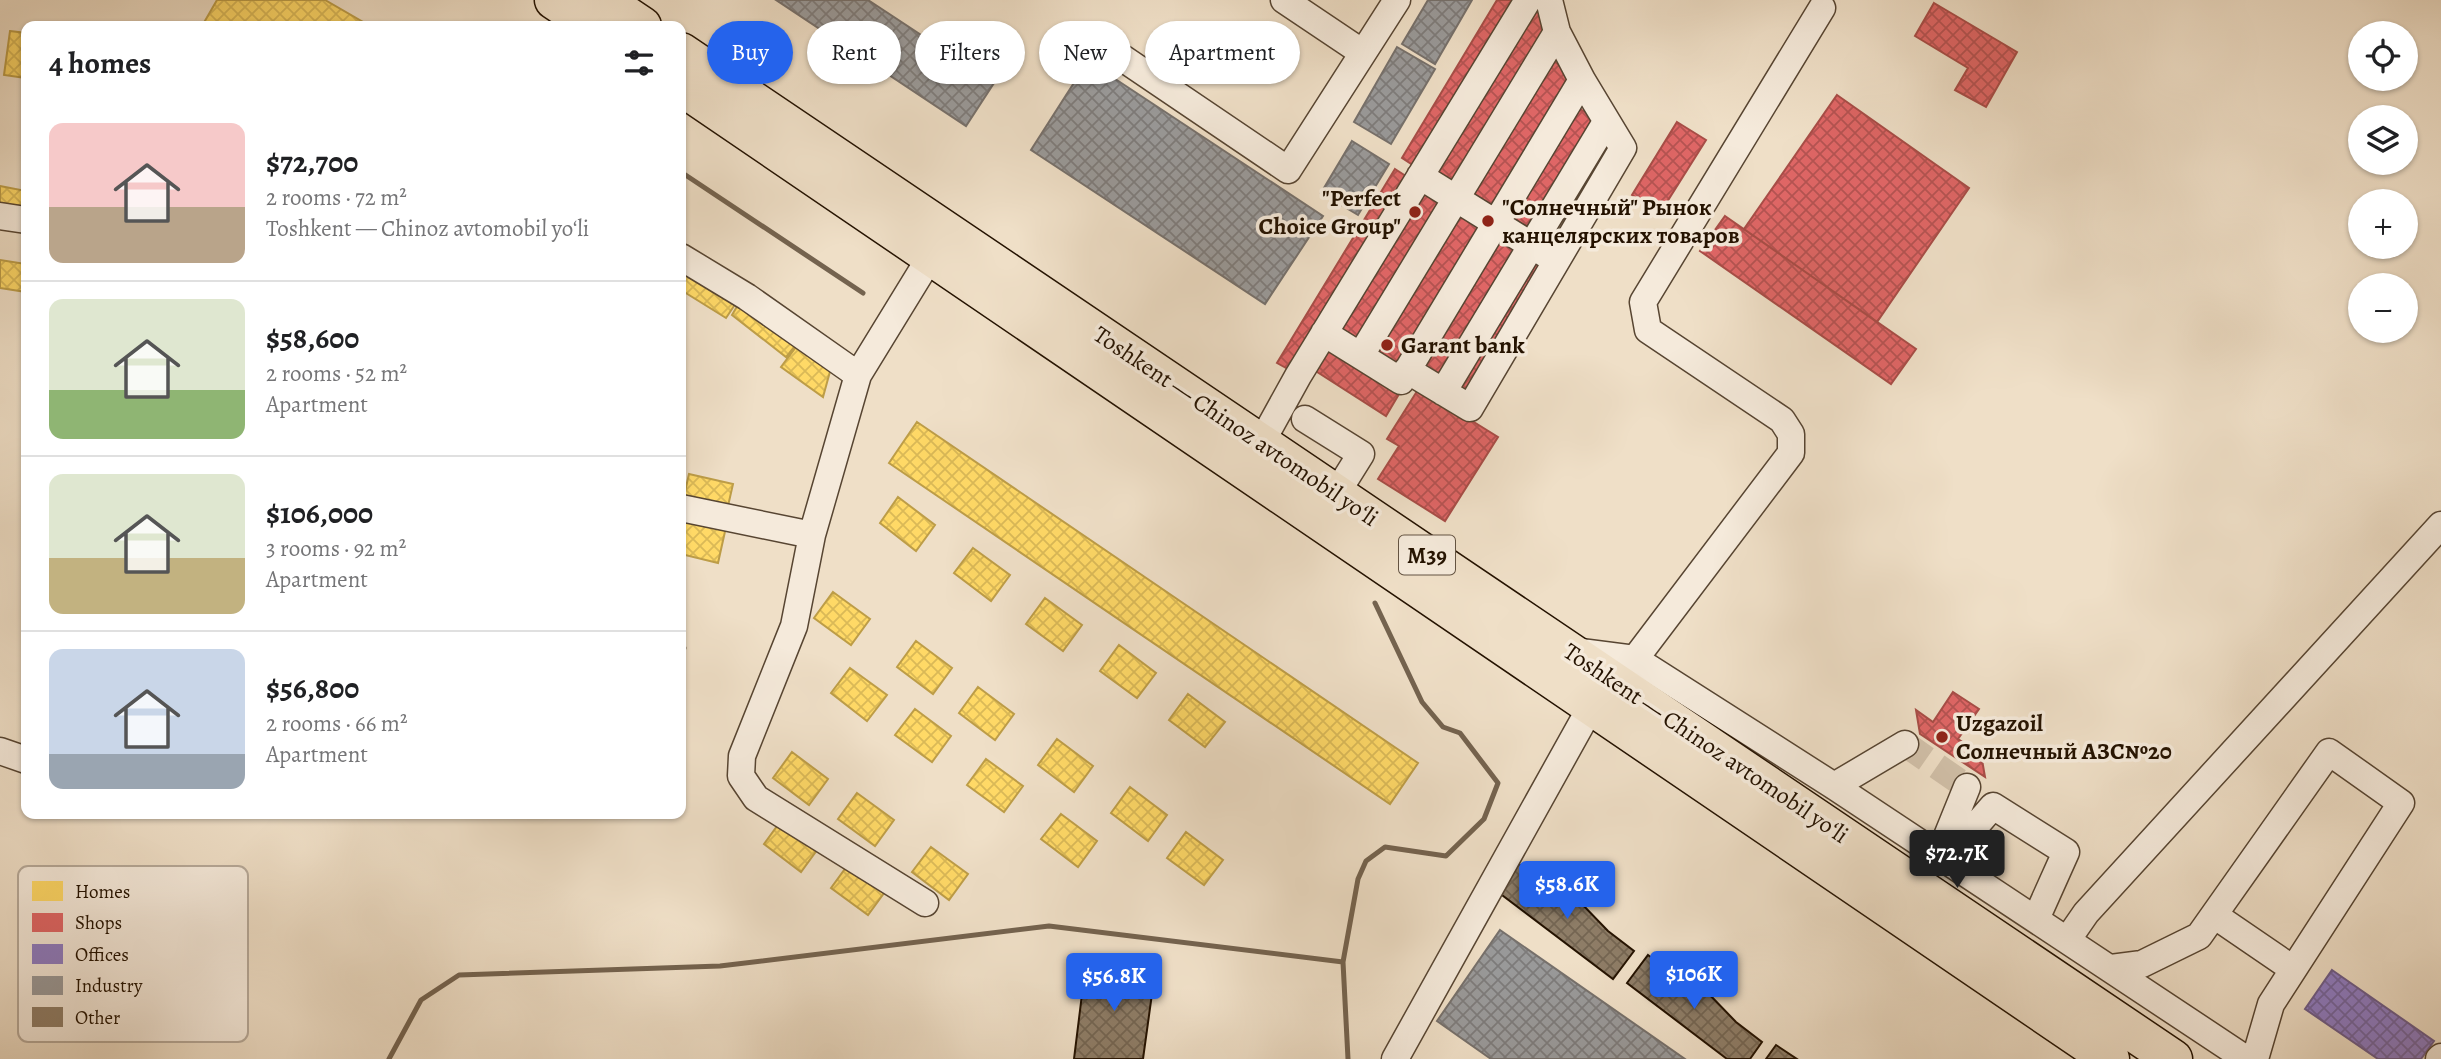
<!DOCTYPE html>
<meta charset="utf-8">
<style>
:root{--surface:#fff;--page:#f6f6f6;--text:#202124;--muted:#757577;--line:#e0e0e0;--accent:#2563eb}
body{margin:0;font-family:Alegreya,serif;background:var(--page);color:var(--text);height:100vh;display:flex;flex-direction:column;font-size:26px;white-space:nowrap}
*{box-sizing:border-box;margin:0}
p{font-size:23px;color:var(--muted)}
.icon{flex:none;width:38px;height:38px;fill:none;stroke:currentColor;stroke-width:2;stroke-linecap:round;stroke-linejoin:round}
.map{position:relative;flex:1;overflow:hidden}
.details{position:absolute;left:21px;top:21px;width:665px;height:798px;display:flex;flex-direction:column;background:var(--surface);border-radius:14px;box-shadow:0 2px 5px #0004}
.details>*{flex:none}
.banner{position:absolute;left:707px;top:21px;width:665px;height:63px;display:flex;gap:14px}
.buttons{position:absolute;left:2348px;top:21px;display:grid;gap:14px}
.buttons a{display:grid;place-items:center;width:70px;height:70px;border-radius:50%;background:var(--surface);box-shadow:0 2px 5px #0004;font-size:35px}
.price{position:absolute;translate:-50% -60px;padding:0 16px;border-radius:7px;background:var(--accent);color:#fff;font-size:23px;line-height:46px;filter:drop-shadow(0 2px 4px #0008)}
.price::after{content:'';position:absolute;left:50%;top:42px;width:21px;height:16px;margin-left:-10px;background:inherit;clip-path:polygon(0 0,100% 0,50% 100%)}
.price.on{background:#222;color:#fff}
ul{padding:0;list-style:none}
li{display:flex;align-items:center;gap:21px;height:175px;padding:0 28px}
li+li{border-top:2px solid var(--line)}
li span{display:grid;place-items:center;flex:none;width:196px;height:140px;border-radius:14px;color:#555}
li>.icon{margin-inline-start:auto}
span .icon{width:84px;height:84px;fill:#fffc;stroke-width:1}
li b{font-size:30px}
h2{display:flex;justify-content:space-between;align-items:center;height:84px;padding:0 28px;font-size:30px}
.tag{padding:0 24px;border-radius:32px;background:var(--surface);box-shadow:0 2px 5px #0004;font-size:24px;line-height:63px}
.tag.on{background:var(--accent);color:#fff}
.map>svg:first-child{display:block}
.homes{fill:url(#homes-cross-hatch);stroke:#bd9d47;stroke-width:2}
.shops{fill:url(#shops-cross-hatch);stroke:#a84d47;stroke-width:2}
.offices{fill:url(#offices-cross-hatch);stroke:#6e5c88;stroke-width:2}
.industry{fill:url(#industry-cross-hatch);stroke:#76706b;stroke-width:2}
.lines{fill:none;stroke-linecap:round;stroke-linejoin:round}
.stream{stroke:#74634f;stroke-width:5}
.building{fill:url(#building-cross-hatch);stroke:#241200;stroke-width:2}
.minor-tunnel{stroke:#d1c0a9;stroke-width:26;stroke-dasharray:26 13;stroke-linecap:butt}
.minor-casing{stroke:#574532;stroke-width:29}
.highway-casing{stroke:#241200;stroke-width:41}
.minor{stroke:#f5eadb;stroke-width:26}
.highway{stroke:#efdfc7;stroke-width:38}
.poi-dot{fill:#8f2418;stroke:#f5eadb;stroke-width:2.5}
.labels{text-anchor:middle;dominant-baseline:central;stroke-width:7;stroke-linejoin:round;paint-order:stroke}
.shield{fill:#f5eadb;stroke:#635342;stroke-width:2}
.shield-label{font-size:23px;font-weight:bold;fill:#241200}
.poi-label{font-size:24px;font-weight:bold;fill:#241200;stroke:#f5eadb;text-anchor:start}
.street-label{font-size:24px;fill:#241200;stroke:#f5eadb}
.key{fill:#f5eadb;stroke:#b6a999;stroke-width:2}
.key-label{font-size:19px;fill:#241200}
</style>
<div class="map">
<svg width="2441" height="1059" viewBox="0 0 2441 1059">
<defs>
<pattern id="homes-cross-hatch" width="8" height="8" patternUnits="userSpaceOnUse" patternTransform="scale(1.75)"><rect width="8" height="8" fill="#ffd966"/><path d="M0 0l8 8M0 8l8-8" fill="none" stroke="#dab957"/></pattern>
<pattern id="shops-cross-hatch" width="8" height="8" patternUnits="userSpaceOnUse" patternTransform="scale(1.75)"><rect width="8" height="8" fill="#e06666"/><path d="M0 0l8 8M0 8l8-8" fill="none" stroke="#b55352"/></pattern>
<pattern id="offices-cross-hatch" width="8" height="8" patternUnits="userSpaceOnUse" patternTransform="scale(1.75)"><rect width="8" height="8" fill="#8e7cc3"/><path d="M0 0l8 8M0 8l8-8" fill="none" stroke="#74649c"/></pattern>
<pattern id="industry-cross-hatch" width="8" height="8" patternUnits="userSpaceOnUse" patternTransform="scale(1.75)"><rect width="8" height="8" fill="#999"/><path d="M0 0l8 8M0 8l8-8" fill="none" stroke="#7d7b7a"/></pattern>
<pattern id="building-cross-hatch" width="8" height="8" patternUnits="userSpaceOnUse" patternTransform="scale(1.75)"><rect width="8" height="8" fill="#8e7d67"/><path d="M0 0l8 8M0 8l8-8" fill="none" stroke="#746552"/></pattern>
</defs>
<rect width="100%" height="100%" fill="#efdfc7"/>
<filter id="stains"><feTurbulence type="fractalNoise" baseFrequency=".00286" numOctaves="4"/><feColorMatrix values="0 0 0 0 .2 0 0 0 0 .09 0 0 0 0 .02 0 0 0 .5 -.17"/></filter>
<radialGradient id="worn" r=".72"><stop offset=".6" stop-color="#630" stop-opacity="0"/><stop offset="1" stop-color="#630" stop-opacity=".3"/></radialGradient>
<path class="homes" d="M217,0H325L370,26H202Z
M10,31L26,33V78L4,75Z
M0,186L26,191V210L0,205Z
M0,260L26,264V292L0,288Z
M691,265L740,297L726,318L681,290V281Z
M742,298L798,342L786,357L732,315Z
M799,343L831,368L823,397L781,367Z
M917,422L1418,763L1390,804L889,463Z
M689,474L733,484L728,506L684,496Z
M898,497L935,525L916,551L880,523Z
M681,517L726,527L718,563L681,554Z
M973,548L1010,575L991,601L954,573Z
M833,592L870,619L851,645L814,618Z
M1045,598L1082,625L1063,651L1026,624Z
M916,641L952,668L933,694L897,667Z
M1119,645L1156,673L1137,698L1100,671Z
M850,668L887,695L867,721L831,693Z
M978,687L1014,714L995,740L959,713Z
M1188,694L1225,722L1205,747L1169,720Z
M915,709L951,736L932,762L895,735Z
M1057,739L1093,766L1074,792L1038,765Z
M792,752L828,779L809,805L773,778Z
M986,759L1023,786L1004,812L967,785Z
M1130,787L1167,815L1148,841L1111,813Z
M857,793L894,820L875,846L838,819Z
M1061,814L1097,841L1078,867L1041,839Z
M783,818L820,846L801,872L764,844Z
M1186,832L1223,860L1204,885L1167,858Z
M931,847L968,874L949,900L912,872Z
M850,862L887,889L868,915L831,888Z"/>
<path class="shops" d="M1497,0H1518L1416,167L1402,158Z
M1538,0L1551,30L1455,189L1432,175Z
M1934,3L2017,52L1986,107L1955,90L1968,68L1915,36Z
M1548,58L1573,73L1490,210L1465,195Z
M1837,95L1969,188L1877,322L1744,229Z
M1575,106L1597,119L1528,235L1506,221Z
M1677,122L1706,140L1660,213L1632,195Z
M1395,169L1412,180L1295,373L1277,363Z
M1425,188L1447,202L1360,345L1338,331Z
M1457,208L1482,223L1395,366L1370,351Z
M1725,216L1916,349L1891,384L1700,251Z
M1499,233L1521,247L1439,384L1417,371Z
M1534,256L1547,264L1466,401L1452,393Z
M1327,349L1399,394L1386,416L1314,370Z
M1419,388L1498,437L1445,521L1378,479L1399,446L1387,439Z
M1953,692L1979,709L1958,739L1981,754L1985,777L1920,734L1916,710L1933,722Z"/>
<path class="offices" d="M2332,970L2434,1041L2421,1059H2378L2305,1009Z"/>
<path class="industry" d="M776,0H868L994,83L966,126Z
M1428,0H1472L1435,64L1402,44Z
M1397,47L1435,69L1391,144L1354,122Z
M1088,61L1323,216L1265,304L1031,150Z
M1352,141L1389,164L1358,215L1321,193Z
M1500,930L1685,1059H1491L1437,1021Z"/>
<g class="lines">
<path class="stream" d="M681,172L863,293
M681,648H684
M389,1059L421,1000L459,975L720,966L1049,926L1343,962
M1348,1059L1343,962L1358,879L1366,861L1385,847L1446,856L1484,819L1498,783L1460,733L1443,727L1422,702L1375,603"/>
</g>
<path class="building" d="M1519,864L1548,886L1582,904L1608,931L1634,951L1613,979L1498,892Z
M1648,955L1677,977L1710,995L1736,1022L1762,1042L1750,1059H1727L1627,983Z
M1086,962L1155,972L1143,1059H1074Z
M1776,1045L1797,1059H1766Z"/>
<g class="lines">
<path class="minor-tunnel" d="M1905,744L1967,787"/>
<g class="minor-casing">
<path id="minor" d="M1284,0L1363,53
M1090,36L1288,170L1397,0
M1420,176L1547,255
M0,216L26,220
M681,257L747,297L858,375
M1324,333L1401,381L1582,80
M1361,355L1557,32
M1407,370L1470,408L1623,148L1582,80L1557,32L1549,0
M1443,392L1606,122
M1305,419L1361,454L1336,494
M1261,443L1298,376L1528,0
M681,508L812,535
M1573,651L1635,659L1834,786L2246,1059
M1635,659L1791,453V434L1782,420L1648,330L1643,302L1822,8
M0,751L26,760
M1834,786L1905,744
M1939,856L1967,787
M1946,860L1993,806L2066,852L2036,919
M925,903L756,798L741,776L742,756L794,626L812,535L858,375L931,256
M2214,915L2293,969
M2068,939L2086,913L2441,525
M2111,968L2142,964L2199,936L2329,752L2401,803L2271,1004L2255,1059
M1395,1059L1592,705
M2439,1059L2441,1057"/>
</g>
<g class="highway-casing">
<path id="highway" d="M554,0L593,26
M603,0L642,26
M681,52L2173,1059
M681,86L2110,1059"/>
</g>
<use href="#minor" class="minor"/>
<use href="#highway" class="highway"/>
</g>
<g class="poi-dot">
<circle cx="1415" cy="212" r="7"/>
<circle cx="1488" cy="221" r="7"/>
<circle cx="1387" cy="345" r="7"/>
<circle cx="1942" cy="737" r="7"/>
</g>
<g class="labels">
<rect class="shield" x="1399" y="535.5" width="56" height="39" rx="5"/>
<g class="shield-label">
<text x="1427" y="555">M39</text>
</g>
<g class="poi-label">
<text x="1401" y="198" text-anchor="end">"Perfect<tspan x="1401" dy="28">Choice Group"</tspan></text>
<text x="1502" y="207">"Солнечный" Рынок<tspan x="1502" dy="28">канцелярских товаров</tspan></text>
<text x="1401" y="345">Garant bank</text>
<text x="1956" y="723">Uzgazoil<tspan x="1956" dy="28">Солнечный АЗС№20</tspan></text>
</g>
<g class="street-label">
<text transform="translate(1236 426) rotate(34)">Toshkent — Chinoz avtomobil yoʻli</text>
<text transform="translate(1706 743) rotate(34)">Toshkent — Chinoz avtomobil yoʻli</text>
</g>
</g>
<rect x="18" y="866" width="230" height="176" rx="10" class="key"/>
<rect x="32" y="881" width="31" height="20" fill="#ffd966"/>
<rect x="32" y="913" width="31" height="19" fill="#e06666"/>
<rect x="32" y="944" width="31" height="20" fill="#8e7cc3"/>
<rect x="32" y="976" width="31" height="19" fill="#999"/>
<rect x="32" y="1007" width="31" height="20" fill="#8e7d67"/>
<g class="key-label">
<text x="75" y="898">Homes</text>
<text x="75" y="929">Shops</text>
<text x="75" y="961">Offices</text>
<text x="75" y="992">Industry</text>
<text x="75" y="1024">Other</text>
</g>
<rect width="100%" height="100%" filter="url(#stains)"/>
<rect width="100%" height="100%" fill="url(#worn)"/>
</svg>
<div class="buttons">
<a><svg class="icon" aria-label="locate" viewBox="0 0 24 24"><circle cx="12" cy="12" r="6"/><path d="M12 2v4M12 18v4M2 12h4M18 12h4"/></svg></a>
<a><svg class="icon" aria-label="layers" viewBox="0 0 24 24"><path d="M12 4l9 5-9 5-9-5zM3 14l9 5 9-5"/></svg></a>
<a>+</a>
<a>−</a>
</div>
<b class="price on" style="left:1957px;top:890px">$72.7K</b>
<b class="price" style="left:1567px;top:921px">$58.6K</b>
<b class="price" style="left:1694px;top:1011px">$106K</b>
<b class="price" style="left:1114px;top:1013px">$56.8K</b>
<div class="banner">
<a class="tag on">Buy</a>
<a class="tag">Rent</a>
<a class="tag">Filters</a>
<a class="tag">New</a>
<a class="tag">Apartment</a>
</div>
<section class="details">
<h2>4 homes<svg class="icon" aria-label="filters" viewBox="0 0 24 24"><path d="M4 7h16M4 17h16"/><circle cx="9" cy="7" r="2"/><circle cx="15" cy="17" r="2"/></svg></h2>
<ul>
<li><span style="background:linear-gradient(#f6c9c9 60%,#b9a48a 0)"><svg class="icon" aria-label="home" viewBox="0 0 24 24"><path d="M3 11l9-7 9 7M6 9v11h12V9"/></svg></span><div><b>$72,700</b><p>2 rooms · 72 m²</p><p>Toshkent — Chinoz avtomobil yoʻli</p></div></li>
<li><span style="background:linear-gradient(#dfe7d0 65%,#8fb573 0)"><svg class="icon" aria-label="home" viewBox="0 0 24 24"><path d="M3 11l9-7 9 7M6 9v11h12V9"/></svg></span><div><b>$58,600</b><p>2 rooms · 52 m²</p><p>Apartment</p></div></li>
<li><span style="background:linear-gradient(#dfe7d0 60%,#c2b280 0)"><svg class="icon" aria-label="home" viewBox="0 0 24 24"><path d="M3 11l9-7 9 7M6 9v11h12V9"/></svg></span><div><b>$106,000</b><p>3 rooms · 92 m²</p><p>Apartment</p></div></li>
<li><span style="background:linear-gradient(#c9d6e8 75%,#9aa5b1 0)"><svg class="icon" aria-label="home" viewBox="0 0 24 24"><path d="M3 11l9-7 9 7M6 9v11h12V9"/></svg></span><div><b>$56,800</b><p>2 rooms · 66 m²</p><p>Apartment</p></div></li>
</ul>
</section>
</div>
